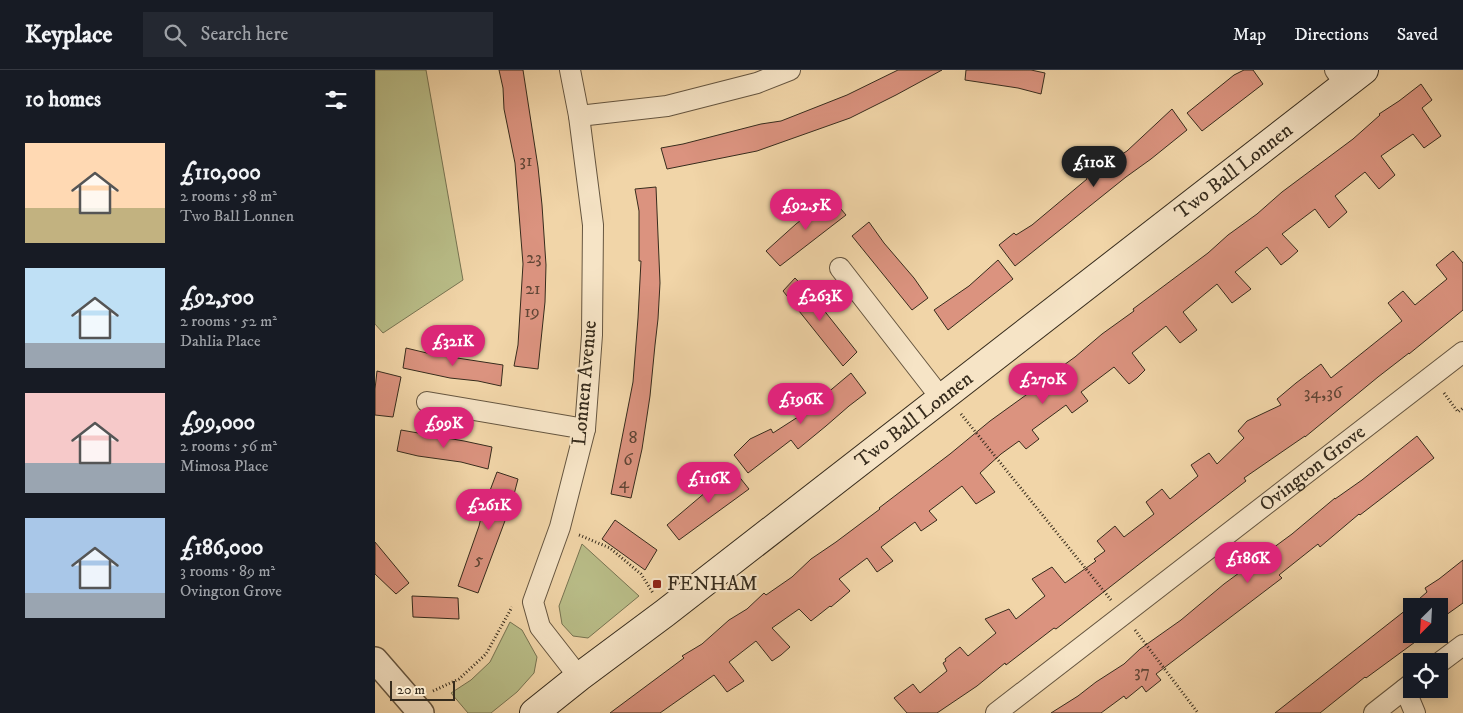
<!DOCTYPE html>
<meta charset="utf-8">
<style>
:root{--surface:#171b24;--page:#242831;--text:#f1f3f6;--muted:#9ea1a6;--line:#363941;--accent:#db2777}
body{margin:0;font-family:"IM FELL DW Pica",serif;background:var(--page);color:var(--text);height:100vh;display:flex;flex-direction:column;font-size:19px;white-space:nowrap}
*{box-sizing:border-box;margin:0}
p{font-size:16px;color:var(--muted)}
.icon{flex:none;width:28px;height:28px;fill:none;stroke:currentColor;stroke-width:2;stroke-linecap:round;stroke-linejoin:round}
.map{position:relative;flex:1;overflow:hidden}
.drawer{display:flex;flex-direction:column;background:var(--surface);width:375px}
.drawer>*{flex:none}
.needle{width:32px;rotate:204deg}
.controls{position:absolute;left:1028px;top:528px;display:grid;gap:10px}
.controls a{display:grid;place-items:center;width:45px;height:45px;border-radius:0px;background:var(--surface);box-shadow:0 2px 12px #0003;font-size:25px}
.scale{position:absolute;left:15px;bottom:12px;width:65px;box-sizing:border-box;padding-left:5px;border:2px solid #372c1d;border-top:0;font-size:14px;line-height:18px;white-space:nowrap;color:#372c1d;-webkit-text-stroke:4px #f6e4c6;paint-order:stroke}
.price{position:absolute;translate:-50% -42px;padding:0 11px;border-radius:18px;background:var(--accent);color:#fff;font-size:16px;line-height:32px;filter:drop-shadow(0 1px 2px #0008)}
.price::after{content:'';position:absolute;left:50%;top:30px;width:15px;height:11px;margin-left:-8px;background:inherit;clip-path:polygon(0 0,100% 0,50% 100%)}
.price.active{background:#222;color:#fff}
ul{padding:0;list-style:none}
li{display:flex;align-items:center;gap:15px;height:125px;padding:0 25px}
li span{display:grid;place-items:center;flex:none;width:140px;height:100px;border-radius:0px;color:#555}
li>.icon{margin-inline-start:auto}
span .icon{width:60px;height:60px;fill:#fffc;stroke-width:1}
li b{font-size:21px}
h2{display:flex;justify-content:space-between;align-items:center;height:60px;padding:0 25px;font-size:21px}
header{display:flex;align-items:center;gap:30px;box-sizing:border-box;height:70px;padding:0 25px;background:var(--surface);border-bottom:1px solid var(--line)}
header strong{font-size:24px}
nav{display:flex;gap:28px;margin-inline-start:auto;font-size:18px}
.search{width:350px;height:45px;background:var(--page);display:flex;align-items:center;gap:12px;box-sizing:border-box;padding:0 18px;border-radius:0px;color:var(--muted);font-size:19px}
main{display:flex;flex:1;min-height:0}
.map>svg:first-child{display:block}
.green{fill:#b9bd88;stroke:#787452}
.building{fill:#db937f;stroke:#372c1d}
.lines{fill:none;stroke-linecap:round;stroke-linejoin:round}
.minor-casing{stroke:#665640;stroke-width:22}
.tertiary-casing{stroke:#665640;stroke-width:28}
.secondary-casing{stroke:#372c1d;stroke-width:30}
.path{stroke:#372c1d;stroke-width:3;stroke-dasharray:1 2.5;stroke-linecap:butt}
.minor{stroke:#f6e4c6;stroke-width:20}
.tertiary{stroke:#f6e4c6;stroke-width:25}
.secondary{stroke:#f6e4c6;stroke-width:28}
.poi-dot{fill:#8f2418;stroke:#f6e4c6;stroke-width:2}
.labels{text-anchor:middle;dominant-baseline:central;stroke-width:4.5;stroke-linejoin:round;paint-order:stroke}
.number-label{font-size:18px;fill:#604636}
.street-label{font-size:20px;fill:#372c1d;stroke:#f6e4c6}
.poi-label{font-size:20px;fill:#372c1d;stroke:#f6e4c6;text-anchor:start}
</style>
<header>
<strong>Keyplace</strong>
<div class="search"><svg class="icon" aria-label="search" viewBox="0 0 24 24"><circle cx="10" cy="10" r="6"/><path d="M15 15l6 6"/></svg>Search here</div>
<nav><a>Map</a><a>Directions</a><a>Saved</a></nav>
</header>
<main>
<section class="drawer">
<h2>10 homes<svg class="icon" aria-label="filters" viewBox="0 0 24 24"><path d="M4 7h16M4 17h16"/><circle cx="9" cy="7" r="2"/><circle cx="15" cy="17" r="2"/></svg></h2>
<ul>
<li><span style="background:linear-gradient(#ffd9b3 65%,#c2b280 0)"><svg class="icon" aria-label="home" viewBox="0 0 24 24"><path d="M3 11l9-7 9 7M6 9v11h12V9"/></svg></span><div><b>£110,000</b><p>2 rooms · 58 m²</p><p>Two Ball Lonnen</p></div></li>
<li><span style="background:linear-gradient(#bfe0f5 75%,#9aa5b1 0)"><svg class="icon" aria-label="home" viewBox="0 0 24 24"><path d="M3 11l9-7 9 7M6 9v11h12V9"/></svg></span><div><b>£92,500</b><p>2 rooms · 52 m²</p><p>Dahlia Place</p></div></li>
<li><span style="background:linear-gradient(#f6c9c9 70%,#9aa5b1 0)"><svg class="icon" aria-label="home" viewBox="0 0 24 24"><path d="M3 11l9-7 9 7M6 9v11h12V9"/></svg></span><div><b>£99,000</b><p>2 rooms · 56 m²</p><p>Mimosa Place</p></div></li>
<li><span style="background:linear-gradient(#a9c7e8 75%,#9aa5b1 0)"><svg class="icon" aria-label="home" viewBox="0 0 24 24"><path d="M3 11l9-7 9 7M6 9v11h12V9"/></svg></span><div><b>£186,000</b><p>3 rooms · 89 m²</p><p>Ovington Grove</p></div></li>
</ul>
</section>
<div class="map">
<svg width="1088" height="643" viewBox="0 0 1088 643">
<rect width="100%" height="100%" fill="#f1d5a8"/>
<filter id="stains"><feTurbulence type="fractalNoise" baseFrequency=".004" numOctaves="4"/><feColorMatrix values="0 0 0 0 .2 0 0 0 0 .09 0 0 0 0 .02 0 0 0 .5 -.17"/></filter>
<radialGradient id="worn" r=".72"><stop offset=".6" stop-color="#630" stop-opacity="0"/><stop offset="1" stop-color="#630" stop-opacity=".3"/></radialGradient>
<path class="green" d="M0,0H51L88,210L8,263L0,254Z
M207,474L264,526L213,568L198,566L187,554L184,536Z
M135,552L147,560L162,587L159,603L142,622L116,643H93L76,623L96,610L115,592Z"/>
<path class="building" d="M124,0H148L163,97L167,135L171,195L170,232L163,299L139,296L143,275L148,194L140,93L129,39L128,18Z
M523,0H567L521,25L475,48L382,81L292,99L286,78L308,74L386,54L406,51L472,25Z
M591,0H656L670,3L666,24L643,18L590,10Z
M869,0H878L888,14L827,61L812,43L859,5Z
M1046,14L1057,30L1047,38L1066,66L1049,78L1038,64L1006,86L1020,105L1004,119L990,102L960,126L972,142L954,158L940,139L907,164L923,181L915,188L906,195L892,177L860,202L876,219L857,233L842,214L808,242L822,260L805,273L791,256L757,283L770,300L762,308L754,314L739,297L706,322L713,331L697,343L691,335L657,360L664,369L651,379L644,371L626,384L605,403L620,422L601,434L587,416L554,441L562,450L546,461L540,452L506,477L518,491L502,502L492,488L464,509L475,521L456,537L455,536L436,551L424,539L397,558L415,577L406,585L397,591L381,571L354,592L369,611L352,622L339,605L285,643H235L309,588L307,586L327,574L354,550L372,539L389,523L391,525L417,507L436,489L461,472L505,439L504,438L525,422L575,384L615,351L658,320L657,318L700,287L727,264L759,241L758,239L833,183L853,165L882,144L907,122L978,69L1005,45L1004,44L1024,31Z
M797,39L812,60L776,89L751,107L640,196L624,175L639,163L641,165L657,155L712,109L704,97L721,86L728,96L752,81Z
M281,117L285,213L283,249L280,275L275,326L267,379L256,428L236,424L258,312L263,248L266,191H264V141L260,119Z
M456,127L471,145L405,196L391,181L421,154Z
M494,152L509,173L539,208L553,228L537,240L477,166Z
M1078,181L1088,193V240L1034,284V283L1003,307L930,367V366L869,408L871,411L681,559L679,558L631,595L630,593L602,616L562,643H532L519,628L538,614L545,623L572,601L568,593L571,591L570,589L585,577L593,586L621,563L610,549L634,539L641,549L670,526L657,509L677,497L690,513L721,491L719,489L730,481L722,471L740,456L749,467L779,444L771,432L787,419L795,429L823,406L816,395L834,383L842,394L869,368L863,361L872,351L906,335L902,329L921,313L946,294L956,308L1027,251L1013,233L1028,221L1040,235L1072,209L1061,195Z
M623,190L638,209L573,260L559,240L594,216Z
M420,208L440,229L482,282L468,296L408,221Z
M31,278L56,284L128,295L126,316L103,311L75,308L28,298Z
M2,301L26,307L18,347L0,345V319Z
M476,303L491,323L474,336L451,356L423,379L416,370L373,403L359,385L375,369L396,359L398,363L426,345Z
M26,360L89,371L117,377L113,399L86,392L43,386L22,381Z
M1042,366L1059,388L985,445L984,444L945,477L943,474L904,505L907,508L781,604L786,610L771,622L767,616L751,629L749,626L726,643H676L703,626L721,612L749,594L765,579L806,550L849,514L917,464L960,428V429L987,410Z
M358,399L374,419L304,470L292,455Z
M122,402L143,409L137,432L103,523L83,516L104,456L108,439Z
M240,450L282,480L270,500L227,469Z
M0,472L34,513L21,524L0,504Z
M1088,490V533L1064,550V536H1036L1052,522L1050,518L1064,509Z
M37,526L83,528L84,549L38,547Z
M1036,536V564H1051L991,608L990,607L945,643H900Z"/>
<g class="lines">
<g class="minor-casing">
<g id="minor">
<path d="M195,0L204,46L218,155L217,265L210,359L185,457L158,532L165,557L204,607"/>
<path d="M960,0L970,14"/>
<path d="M204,46L292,36L382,13L415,0"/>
<path d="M465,198L566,328"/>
<path d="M52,332L210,359"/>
<path d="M1064,593L1088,575"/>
<path d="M1030,619L1040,643"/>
<path id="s1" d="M621,643L1088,282"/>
<path d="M999,643L1036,614"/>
</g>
</g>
<g class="tertiary-casing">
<path id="tertiary" d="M0,590L46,643"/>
</g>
<g class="secondary-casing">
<g id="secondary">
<path id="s2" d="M159,643L204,607L290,543L989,0"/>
</g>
</g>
<path class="path" d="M1069,323L1083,342L1088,338
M586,344L736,530
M204,465L235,478L266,504L278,523
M760,560L823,643
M58,621L84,609L111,584L137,537"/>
<use href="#minor" class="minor"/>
<use href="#tertiary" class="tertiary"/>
<use href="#secondary" class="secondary"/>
</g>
<rect class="poi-dot" x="277" y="509" width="10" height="10" rx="2.5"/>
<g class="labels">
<g class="number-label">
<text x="151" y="91">31</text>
<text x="159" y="188">23</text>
<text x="158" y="219">21</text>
<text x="157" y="242">19</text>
<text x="948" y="323">34,36</text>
<text x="258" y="368">8</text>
<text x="253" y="390">6</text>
<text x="249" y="413">4</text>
<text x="104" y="490">5</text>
<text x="767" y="602">37</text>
</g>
<g class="street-label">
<text stroke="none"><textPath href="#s2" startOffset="885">Two Ball Lonnen</textPath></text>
<text transform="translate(210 313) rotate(-85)">Lonnen Avenue</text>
<text stroke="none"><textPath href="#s2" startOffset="480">Two Ball Lonnen</textPath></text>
<text stroke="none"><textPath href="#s1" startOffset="400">Ovington Grove</textPath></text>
</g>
<g class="poi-label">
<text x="292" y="514">FENHAM</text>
</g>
</g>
<rect width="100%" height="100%" filter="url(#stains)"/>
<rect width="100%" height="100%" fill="url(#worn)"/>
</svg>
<div class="controls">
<a><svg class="needle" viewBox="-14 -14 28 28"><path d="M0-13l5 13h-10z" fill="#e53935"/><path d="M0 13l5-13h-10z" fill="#9ea1a6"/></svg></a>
<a><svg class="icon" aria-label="locate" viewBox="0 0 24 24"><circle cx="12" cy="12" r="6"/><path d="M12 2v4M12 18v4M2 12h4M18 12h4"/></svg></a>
</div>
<div class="scale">20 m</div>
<b class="price active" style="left:719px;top:118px">£110K</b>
<b class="price" style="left:431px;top:161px">£92.5K</b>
<b class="price" style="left:445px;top:252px">£263K</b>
<b class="price" style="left:78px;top:297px">£321K</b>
<b class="price" style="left:668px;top:335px">£270K</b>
<b class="price" style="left:426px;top:355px">£196K</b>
<b class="price" style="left:69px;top:379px">£99K</b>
<b class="price" style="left:334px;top:434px">£116K</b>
<b class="price" style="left:114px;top:461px">£261K</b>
<b class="price" style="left:873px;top:514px">£186K</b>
</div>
</main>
